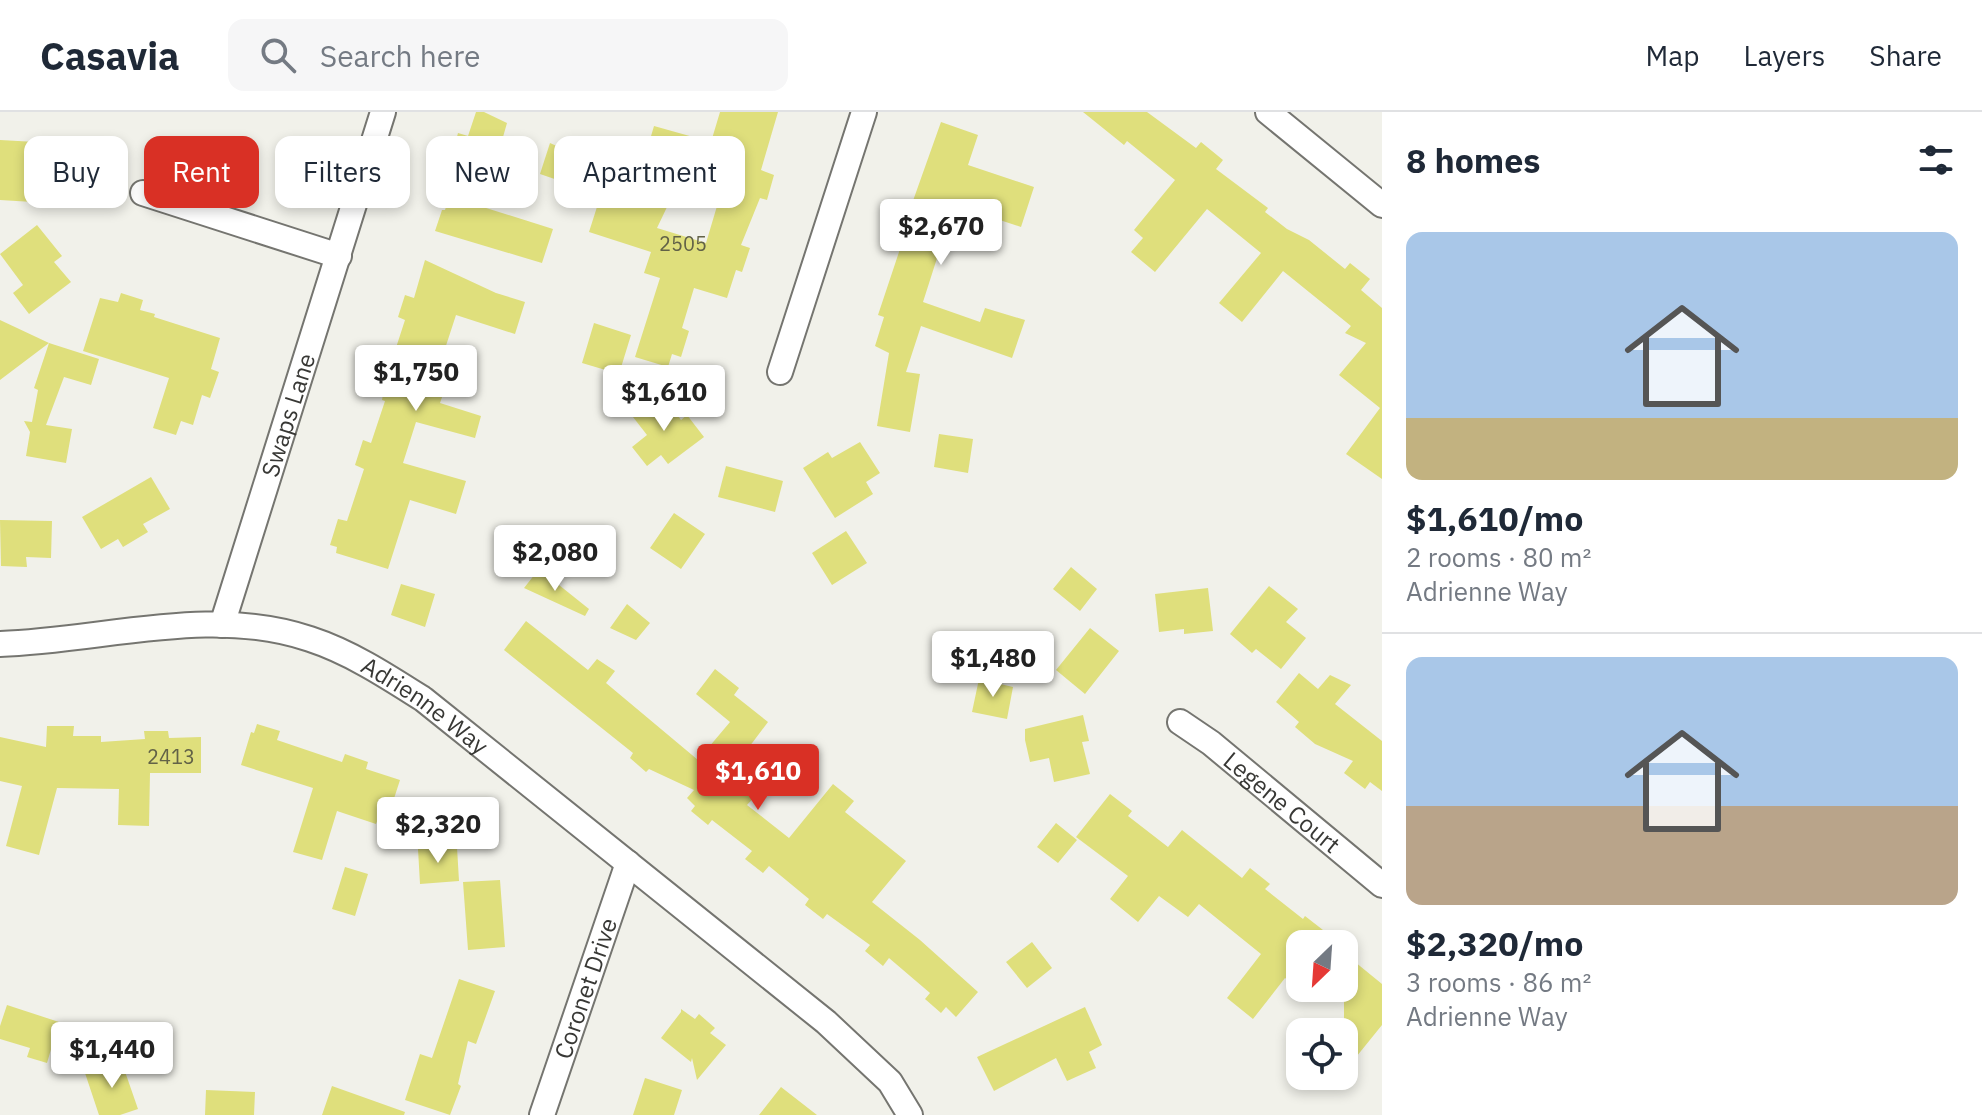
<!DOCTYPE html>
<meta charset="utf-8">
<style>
:root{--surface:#fff;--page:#f6f6f7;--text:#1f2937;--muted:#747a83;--line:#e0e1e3;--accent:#d93025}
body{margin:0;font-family:"IBM Plex Sans",sans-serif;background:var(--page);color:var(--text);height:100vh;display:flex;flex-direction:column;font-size:30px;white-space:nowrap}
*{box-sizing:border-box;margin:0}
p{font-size:26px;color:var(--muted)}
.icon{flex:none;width:44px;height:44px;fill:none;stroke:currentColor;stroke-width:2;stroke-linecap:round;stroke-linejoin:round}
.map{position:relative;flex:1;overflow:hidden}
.sheet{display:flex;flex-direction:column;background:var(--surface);width:600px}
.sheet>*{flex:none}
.hud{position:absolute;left:24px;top:24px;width:760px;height:72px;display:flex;gap:16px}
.needle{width:52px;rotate:205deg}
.buttons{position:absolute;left:1286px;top:818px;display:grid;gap:16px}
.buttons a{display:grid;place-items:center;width:72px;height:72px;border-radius:16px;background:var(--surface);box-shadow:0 4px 12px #0003;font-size:40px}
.price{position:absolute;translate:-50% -68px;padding:0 18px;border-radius:8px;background:#fff;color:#222;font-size:26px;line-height:52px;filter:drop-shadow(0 2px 4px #0008)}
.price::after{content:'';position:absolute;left:50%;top:48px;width:24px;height:18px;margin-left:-12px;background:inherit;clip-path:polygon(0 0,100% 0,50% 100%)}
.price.current{background:var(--accent);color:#fff}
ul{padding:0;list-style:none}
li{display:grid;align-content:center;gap:16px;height:424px;padding:0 24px}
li+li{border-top:2px solid var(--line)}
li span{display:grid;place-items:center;height:248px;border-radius:16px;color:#555}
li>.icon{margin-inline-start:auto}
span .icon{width:144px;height:144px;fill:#fffc;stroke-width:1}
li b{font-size:34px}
h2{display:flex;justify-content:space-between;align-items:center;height:96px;padding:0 24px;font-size:34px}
.tag{padding:0 28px;border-radius:16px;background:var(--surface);box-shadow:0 4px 12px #0003;font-size:28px;line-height:72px}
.tag.current{background:var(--accent);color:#fff}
header{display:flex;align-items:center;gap:48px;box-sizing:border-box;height:112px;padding:0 40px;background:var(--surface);border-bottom:2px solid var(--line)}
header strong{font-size:38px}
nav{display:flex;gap:44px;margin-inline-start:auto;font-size:28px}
.search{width:560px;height:72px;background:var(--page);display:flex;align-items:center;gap:20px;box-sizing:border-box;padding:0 28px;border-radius:16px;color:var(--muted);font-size:30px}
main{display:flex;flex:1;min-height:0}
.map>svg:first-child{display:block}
.building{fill:#dfdf7c;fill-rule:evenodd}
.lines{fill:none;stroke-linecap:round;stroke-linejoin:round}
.minor-casing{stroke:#757570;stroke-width:28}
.minor{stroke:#fff;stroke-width:24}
.labels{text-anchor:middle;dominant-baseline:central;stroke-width:8;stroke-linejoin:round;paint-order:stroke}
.number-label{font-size:20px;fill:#626247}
.street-label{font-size:24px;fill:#383835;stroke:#fffffe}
</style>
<header>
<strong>Casavia</strong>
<div class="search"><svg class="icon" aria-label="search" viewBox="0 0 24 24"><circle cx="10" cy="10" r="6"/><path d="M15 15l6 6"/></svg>Search here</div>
<nav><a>Map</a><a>Layers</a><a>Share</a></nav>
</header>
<main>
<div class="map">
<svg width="1382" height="1003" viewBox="0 0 1382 1003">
<rect width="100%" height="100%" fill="#f1f1ea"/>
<path class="building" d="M476,0H484L507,11L483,95L553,117L542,151L435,119L442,98H445L460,49L451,47L458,21L468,24Z
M720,0H778L761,58L774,63L767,88L760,86L741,133L750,136L742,160L736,158L727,186L694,176L682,216L689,219L681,245L672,242L668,255L635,245L660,166L644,161L651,140L589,120L603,76L633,85L654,14L711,30ZM678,72L720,84L706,131L657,116Z
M1083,0H1147L1196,36L1201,30L1223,48L1216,57L1268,96L1265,100L1287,117L1309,128L1345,157L1350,151L1370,167L1361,178L1382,196V367L1346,342L1380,296L1339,263L1366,231L1345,221L1351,214L1283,159L1242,210L1219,191L1261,141L1207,97L1155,160L1131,140L1143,126L1134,118L1175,68L1127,29L1124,33Z
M941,10L978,23L968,53L1034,75L1021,115L954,93L923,190L980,210L985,196L1025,208L1012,246L921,214L906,260L920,262L910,320L877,314L889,241L875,234L884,205L878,203L904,125L898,123L901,111L905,99L909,100Z
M0,28L36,30L33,90L0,88Z
M550,31L581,45L572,73L540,62Z
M37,113L62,144L54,150L71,170L29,202L13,181L23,173L0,142Z
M425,148L496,181L525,190L515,222L456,203L441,249L453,253L440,291L481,304L475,326L416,310L403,351L466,369L456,402L410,388L388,457L336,441L337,435L330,433L338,407L347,409L364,357L355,353L363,328L371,331L385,289L382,288L385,271L377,267L385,245L392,248L405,208L398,205L405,183L414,186Z
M121,181L143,188L140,198L155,202L154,205L220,226L211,257L219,260L210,286L202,283L193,313L181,309L176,323L153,316L169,266L83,239L100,186L118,190Z
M0,208L49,231L0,268Z
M594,211L631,223L619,262L582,251Z
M49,231L99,247L91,273L64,265L46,313L72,317L66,351L26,344L30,320L24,309L32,310L38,278L34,276Z
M662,282L681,308L687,303L704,325L668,352L661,343L647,354L632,335L647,323L633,305Z
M939,322L973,327L968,361L934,355Z
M860,330L880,361L866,370L873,382L835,406L803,356L828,340L832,346Z
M726,354L783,369L775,400L718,385Z
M151,365L170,397L143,412L148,420L123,435L118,427L101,437L82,405Z
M674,401L705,422L681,457L650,436Z
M0,408L52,409L51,446L26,445L27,455L1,454Z
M846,419L867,451L832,473L812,441Z
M1071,455L1097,477L1080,499L1053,477Z
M539,457L589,497L585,504L524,476Z
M401,472L435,482L425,515L391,503Z
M1269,474L1298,497L1286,510L1306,526L1281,557L1256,537L1252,541L1230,522Z
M1208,476L1213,519L1184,522V517L1159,520L1155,482Z
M627,492L650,511L636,528L610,516Z
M526,509L588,558L597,547L615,559L606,571L698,648L730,610L696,582L715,557L739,576L734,583L768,610L731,659L758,681L747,693L789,726L833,672L854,689L845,700L906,749L872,790L920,828L978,880L956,905L946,895L941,901L925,887L930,881L889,846L883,854L865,839L870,833L827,802L823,807L805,793L809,787L769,754L763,761L745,747L752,739L712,708L708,713L691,699L695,694L687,686L694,678L649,657L646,660L630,646L633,641L504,538Z
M1090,516L1119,539L1085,582L1056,558Z
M1299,561L1318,577L1330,563L1351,573L1335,592L1382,629V679L1370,670L1365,677L1344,661L1353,649L1315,632L1295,615L1299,610L1276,590Z
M979,567L1013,575L1007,607L972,600Z
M1083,603L1089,629L1082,630L1090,662L1054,670L1049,646L1030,650L1025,628V617Z
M257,612L280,619L277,628L342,650L345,642L368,650L366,657L400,668L389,702L381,699L376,712L337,699L322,748L293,740L313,676L241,653L251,620L254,621Z
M47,614H74L73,624H101V630L145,627L144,619H168L169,626L201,625V661H150L149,714L118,713L119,677L57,676L39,743L6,734L22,674L0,669V625L46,635Z
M1110,682L1132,699L1128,704L1168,735L1182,718L1242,766L1250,756L1270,772L1265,777L1303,807L1305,804L1341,832H1300V877L1285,866L1253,907L1227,886L1261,842L1199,792L1188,805L1159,784L1138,810L1110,787L1128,764L1076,725Z
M1056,711L1077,728L1058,751L1037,735Z
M457,735L459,769L420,772L418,737Z
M345,755L368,762L355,804L332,797Z
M500,768L505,835L468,838L463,770Z
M1032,830L1052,856L1027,876L1006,850Z
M1344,841L1382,872V913L1344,960Z
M459,867L495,879L476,932L468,929L458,972L461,974L450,1003L405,988L420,942L432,946Z
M7,893L59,910L47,951L27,945L30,936L0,927V914Z
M1085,895L1102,933L1089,940L1096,956L1067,969L1056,946L994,979L977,945Z
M681,897L695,907L699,902L715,916L710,921L726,933L697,968L692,946L691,950L661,926L681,900Z
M121,948L138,997L120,1003H99L85,961Z
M645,966L682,978L674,1003H633Z
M332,974L405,1000L404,1003H322Z
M781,975L817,1003H759Z
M206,978L255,980L254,1003H205Z"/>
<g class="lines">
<g class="minor-casing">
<g id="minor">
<path d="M1268,0L1382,93"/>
<path d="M143,81L339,144"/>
<path d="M780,260L864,0"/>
<path id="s1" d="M222,513L383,0"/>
<path id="s2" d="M0,532C102,529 210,493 310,527C350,540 387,564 423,587L826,910L890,970L910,1003"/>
<path id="s3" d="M1180,610L1211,631L1382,773"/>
<path id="s4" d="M542,1003L628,751"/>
</g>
</g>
<use href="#minor" class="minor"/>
</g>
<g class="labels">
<g class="number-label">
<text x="683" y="131">2505</text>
<text x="171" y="644">2413</text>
</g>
<g class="street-label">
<text stroke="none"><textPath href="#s1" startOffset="220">Swaps Lane</textPath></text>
<text stroke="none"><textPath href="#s2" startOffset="446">Adrienne Way</textPath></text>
<text stroke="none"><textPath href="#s3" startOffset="130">Legene Court</textPath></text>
<text stroke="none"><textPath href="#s4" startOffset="134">Coronet Drive</textPath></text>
</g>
</g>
</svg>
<div class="buttons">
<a><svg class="needle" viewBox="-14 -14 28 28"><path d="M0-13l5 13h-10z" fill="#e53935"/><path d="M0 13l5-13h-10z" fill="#747a83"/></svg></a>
<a><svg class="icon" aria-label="locate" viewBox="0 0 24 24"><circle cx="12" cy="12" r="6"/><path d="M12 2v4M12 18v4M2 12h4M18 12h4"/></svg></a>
</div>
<b class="price" style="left:941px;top:155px">$2,670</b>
<b class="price" style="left:416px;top:301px">$1,750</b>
<b class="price" style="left:664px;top:321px">$1,610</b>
<b class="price" style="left:555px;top:481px">$2,080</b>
<b class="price" style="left:993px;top:587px">$1,480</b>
<b class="price current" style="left:758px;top:700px">$1,610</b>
<b class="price" style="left:438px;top:753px">$2,320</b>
<b class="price" style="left:112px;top:978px">$1,440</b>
<div class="hud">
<a class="tag">Buy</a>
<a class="tag current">Rent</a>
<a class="tag">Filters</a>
<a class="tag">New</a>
<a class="tag">Apartment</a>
</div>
</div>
<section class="sheet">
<h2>8 homes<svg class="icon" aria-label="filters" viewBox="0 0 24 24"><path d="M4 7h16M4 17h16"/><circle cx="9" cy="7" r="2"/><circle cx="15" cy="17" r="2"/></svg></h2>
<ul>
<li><span style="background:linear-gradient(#a9c7e8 75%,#c2b280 0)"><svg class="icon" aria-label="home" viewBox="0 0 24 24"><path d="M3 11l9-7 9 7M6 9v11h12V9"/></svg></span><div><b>$1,610/mo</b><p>2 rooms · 80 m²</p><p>Adrienne Way</p></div></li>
<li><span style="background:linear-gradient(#a9c7e8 60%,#b9a48a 0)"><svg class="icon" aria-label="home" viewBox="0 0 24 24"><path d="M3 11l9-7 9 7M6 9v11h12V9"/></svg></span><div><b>$2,320/mo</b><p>3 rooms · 86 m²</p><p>Adrienne Way</p></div></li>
</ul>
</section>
</main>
